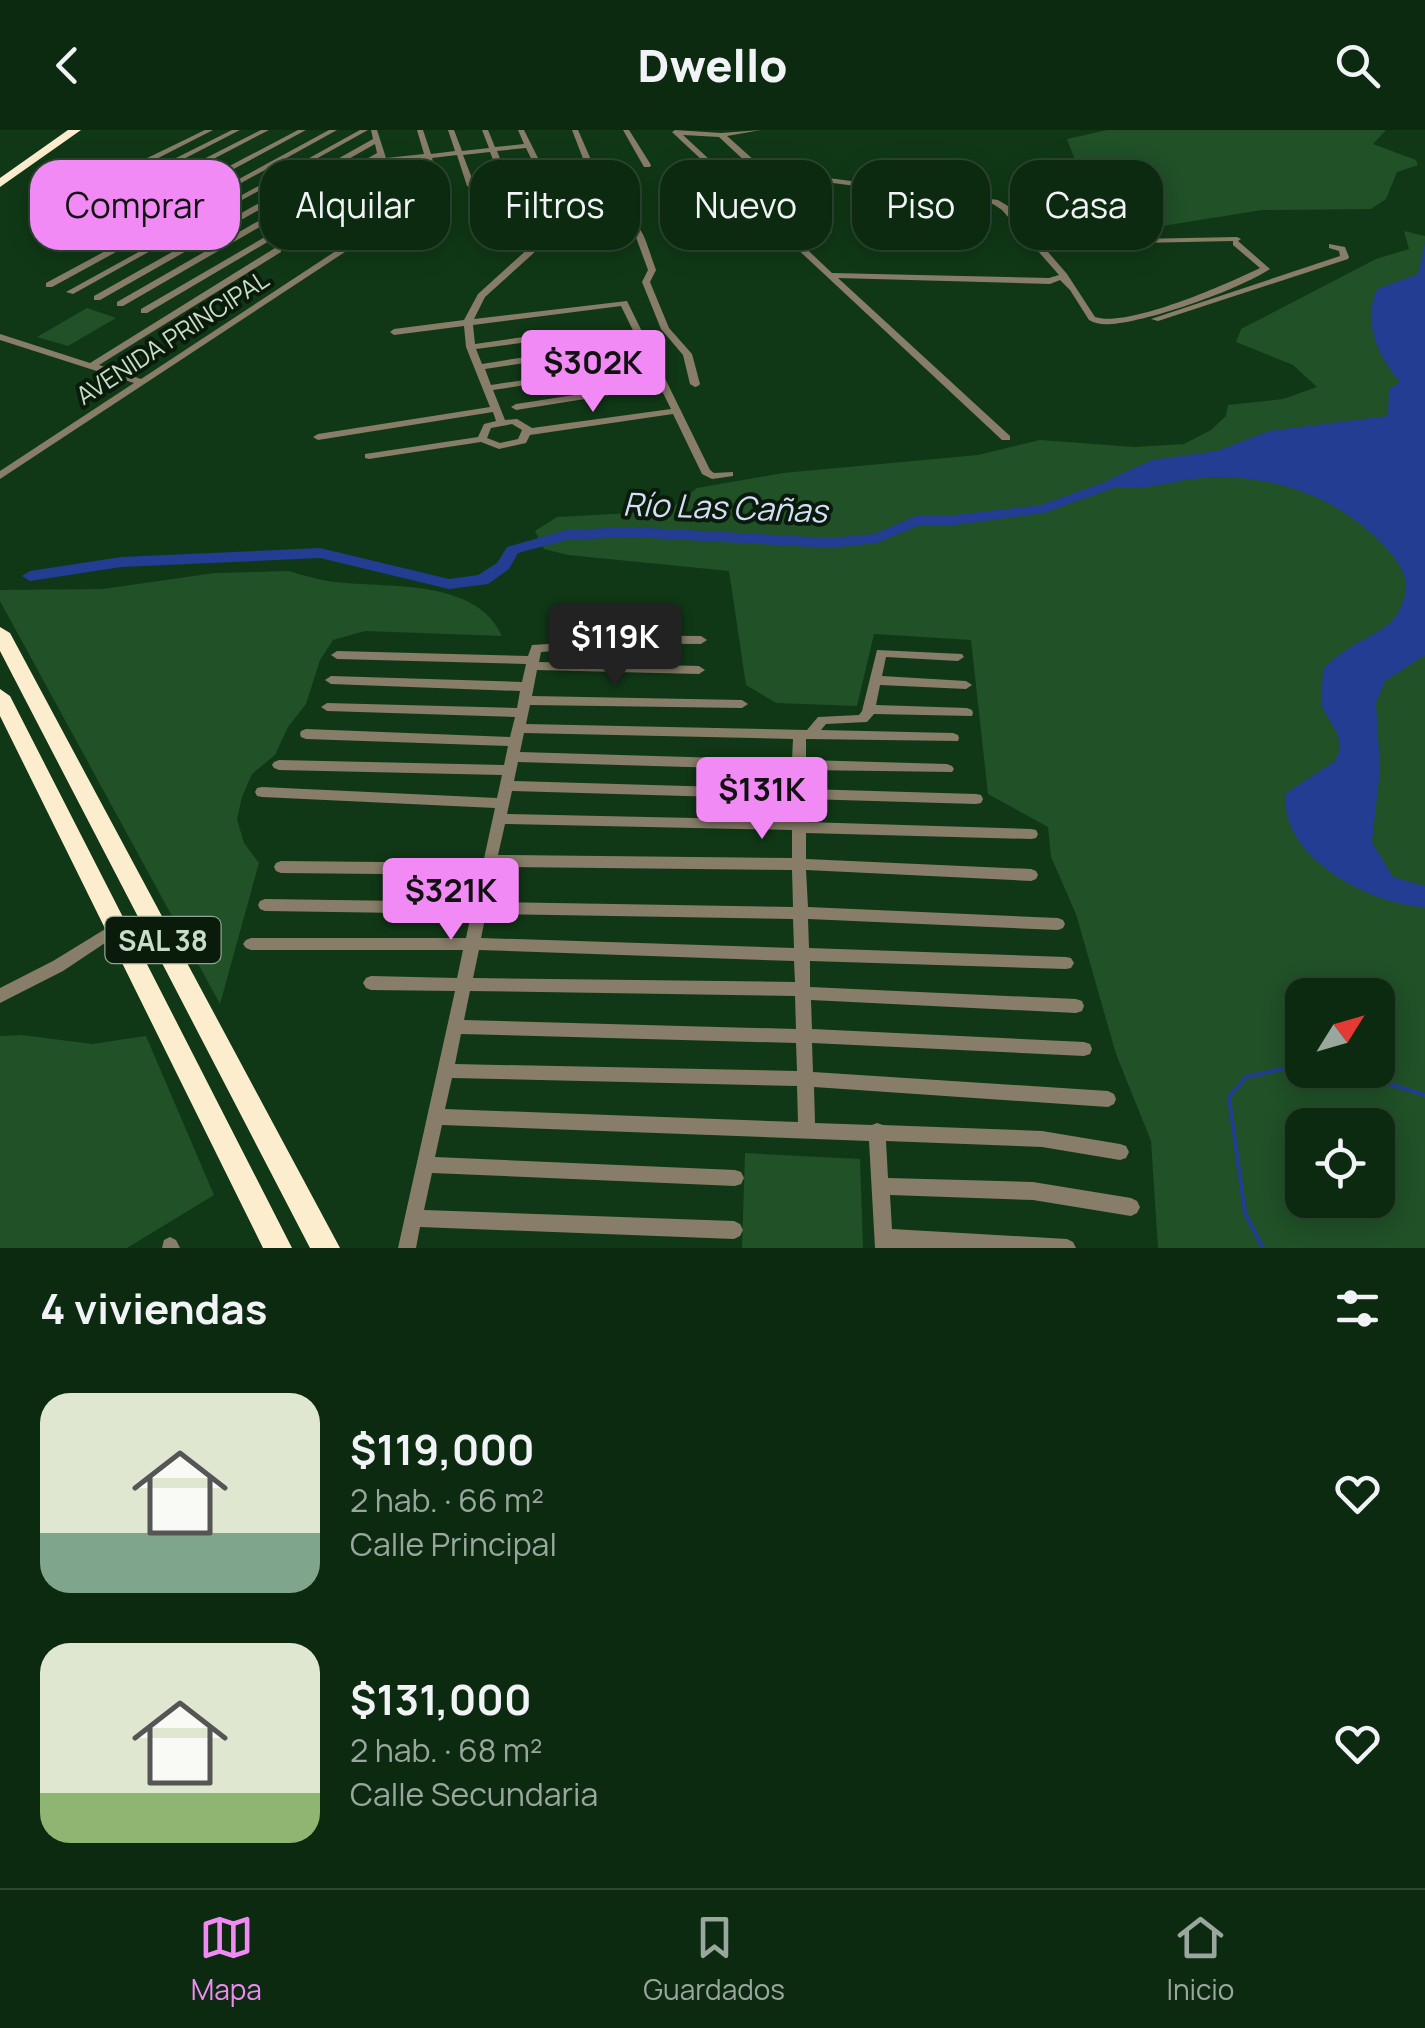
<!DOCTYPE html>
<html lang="es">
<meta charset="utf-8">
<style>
:root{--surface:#0c2a10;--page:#1a361e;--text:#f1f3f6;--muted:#9aa79f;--line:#2c4630;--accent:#f18af4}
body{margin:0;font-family:Manrope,sans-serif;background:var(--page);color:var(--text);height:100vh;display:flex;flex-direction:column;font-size:38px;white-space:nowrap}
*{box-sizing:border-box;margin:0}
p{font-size:32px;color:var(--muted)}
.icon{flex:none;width:55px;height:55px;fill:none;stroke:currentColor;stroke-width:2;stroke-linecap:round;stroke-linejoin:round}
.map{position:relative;height:1118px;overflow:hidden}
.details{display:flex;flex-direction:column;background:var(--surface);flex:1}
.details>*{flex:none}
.top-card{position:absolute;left:30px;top:30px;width:1365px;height:90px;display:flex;gap:20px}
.needle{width:65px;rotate:53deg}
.fabs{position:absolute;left:1285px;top:848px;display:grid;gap:20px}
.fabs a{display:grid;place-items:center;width:110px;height:110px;border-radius:20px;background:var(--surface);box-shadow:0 5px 25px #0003,0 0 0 2px var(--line);font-size:50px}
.price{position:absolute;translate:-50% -85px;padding:0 22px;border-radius:10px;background:var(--accent);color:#111;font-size:32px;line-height:65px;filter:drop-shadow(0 2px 5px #0008)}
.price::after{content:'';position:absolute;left:50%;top:60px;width:30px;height:22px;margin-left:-15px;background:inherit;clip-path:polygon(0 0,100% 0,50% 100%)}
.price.selected{background:#222;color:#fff}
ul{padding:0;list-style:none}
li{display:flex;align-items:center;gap:30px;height:250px;padding:0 40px}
li span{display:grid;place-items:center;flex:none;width:280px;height:200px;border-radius:30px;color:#555}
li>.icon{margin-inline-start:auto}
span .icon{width:120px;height:120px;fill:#fffc;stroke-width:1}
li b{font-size:42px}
h2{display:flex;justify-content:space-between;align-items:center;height:120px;padding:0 40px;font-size:42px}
.chip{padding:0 35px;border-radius:30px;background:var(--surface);box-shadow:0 5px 25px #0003,0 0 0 2px var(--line);font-size:35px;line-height:90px}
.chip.selected{background:var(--accent);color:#111}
header{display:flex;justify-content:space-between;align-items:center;height:130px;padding:0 40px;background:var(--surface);font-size:45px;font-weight:800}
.tab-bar{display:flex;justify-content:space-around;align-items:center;height:140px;border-top:2px solid var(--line);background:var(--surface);font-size:28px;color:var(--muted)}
.tab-bar a{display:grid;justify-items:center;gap:5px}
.tab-bar .selected{color:var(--accent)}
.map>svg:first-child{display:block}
.green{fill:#205127;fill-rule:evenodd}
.water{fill:#223d91}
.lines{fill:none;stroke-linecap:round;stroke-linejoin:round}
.stream{stroke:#223d91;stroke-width:4}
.river{fill:#223d91;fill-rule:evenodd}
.minor{fill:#877d68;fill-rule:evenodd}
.highway{fill:#fbedcd;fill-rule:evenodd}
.labels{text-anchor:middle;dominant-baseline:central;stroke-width:8;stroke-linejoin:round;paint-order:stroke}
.far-street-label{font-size:25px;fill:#c7ddc8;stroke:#0a1b0c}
.shield{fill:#0a1b0c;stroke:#8ea390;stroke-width:2.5}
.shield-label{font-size:28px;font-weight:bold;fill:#c7ddc8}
.water-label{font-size:32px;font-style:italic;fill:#d4dff7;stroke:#0a1b0c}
</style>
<header><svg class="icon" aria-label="back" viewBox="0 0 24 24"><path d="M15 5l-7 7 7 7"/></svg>Dwello<svg class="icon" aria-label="search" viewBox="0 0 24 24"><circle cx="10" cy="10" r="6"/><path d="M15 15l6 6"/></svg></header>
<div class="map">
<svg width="1425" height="1118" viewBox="0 0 1425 1118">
<rect width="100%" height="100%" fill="#103816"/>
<path class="green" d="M1107,0H1386L1373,14L1416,30L1418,35L1397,42L1386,69L1371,79L1262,80L1131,101L1107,102L1090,94L1100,75L1078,62L1067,38L1075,30L1067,9Z
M1404,101L1425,106V1118H1158L1151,1011L1116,924L1076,784L1051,727L1048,697L988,664L971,510L874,504L857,576L776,573L746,555L729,441L568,425L544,419L535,401L557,387L668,381L697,358L783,343L978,325L1040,310L1134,317L1184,314L1211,300L1226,286L1228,275L1283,269L1317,257L1293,235L1236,212L1241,199L1376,129L1409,119ZM1302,865H1378V940H1302ZM1302,995H1378V1070H1302Z
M87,178L116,188L68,216L37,207Z
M288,441C303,445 319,450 334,452C386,458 477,448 502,506L365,501L333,510L320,530L306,574L288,597L275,625L252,644L242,667L237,689L244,713L259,733L220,874L0,471V460L103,459L215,443Z
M22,905L92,914L146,906L214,1065L127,1118H0V906Z
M745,1023L860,1029L863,1118H742Z"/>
<path class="water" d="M1425,112V525L1385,551L1376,573L1380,640L1372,712L1393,747L1425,756V777C1371,775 1278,727 1286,663L1335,631L1340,619L1338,605L1321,575L1323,540C1343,514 1385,504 1396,486C1412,459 1408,442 1387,419C1339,365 1264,340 1193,349C1167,352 1143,361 1117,357L1110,349L1152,330L1217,321L1269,301L1388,286L1389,259L1400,252C1378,226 1362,192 1377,159L1418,144Z"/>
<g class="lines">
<path class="stream" d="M1305,940L1386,953L1425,965
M1263,1118L1245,1083L1229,967L1246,947L1291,937L1302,940"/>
<path class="river" d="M1136,341L1143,345L1141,348L1044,383L955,395H920L877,413L830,418L630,407L567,410L518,423L509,439L488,454L449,459L320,428L121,437L30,451L22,446L30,441L121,427L320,418L449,449L478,445L497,433L507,417L566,400L630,397L830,408L874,404L918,385H955L1041,375Z"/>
<path class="minor" d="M205,0H213L82,67L94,69L232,0H240L102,71L115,74L261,0H269L123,76L144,81L298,0H306L152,83L169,87L329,0H337L176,89V92H171L52,157H46V153L163,90L71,69V65Z
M360,0H368L73,164L66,162Z
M371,0H377L386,28L424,24L417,0H423L431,24L455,21L448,0H454L462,21L489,18L482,0H488L495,17L524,14L518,0H524L556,64L560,91L547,111L485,167L474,189L627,171L710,340L714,343L733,342V346L712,349L702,344L673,284L530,305L526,313L499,319L481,312L369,329L365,328V324L478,307L484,294L496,291L493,282L318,310L313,307L318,304L490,277L466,217L464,196L394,205L390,202L394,199L464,190L478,164L541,107L552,91L548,64L526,18L497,21L510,53L506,55L502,53L490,22L463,25L475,56L471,58L467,56L457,25L432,28L442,60L438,62L434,60L425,29L387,33C393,53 399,73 389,93L0,349V341L134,253L0,210V204L90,233L275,118H281V122L99,235L141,249L383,90L387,73L383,44L147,183H141V179L382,39L377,31L379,28L123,176H117V172L377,23L375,14L100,170H94V166L373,9ZM621,176L648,231L491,255L485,239L545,230L550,227L545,224L482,234L476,219L557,208L561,205L557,202L475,214L473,195ZM650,236L658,252L516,274L511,277L516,280L660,257L671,279L532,298L517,289L505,290L493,260ZM512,294L522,300L518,309L500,313L487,308L491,298Z
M572,0H578L595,39V55L601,61V79C646,92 641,99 656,140L650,152L669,198L692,224L700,254L698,256L695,257L690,254L683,225L661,199L642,152L648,140L633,99L618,89L593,80V61L587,55V39Z
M623,0H629L651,35L650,37H644Z
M675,0L721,3L761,0L727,6L755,31L774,41L998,70L1008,76L1038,111L1237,107L1241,109L1238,111L1270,139C1238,160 1150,191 1112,194C1103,195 1096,194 1089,190L1070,160L1060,150L1050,154L838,148L1010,306V310H1002L673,3L672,2ZM683,5L719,7L749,35L772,45L993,74L1002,80L1059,145L1049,148L832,143L794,107L831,104L833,91H827L825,100L789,103ZM1233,111V115L1260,138C1227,154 1128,198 1095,187L1067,144L1042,115Z
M1329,114L1345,117L1349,127L1348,129L1158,191L1151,189L1340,126L1339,121L1329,118Z
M565,505L701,506L707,510L701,514L567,513L554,521L541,522L539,532L699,536L705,540L699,544L537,540L532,566L742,570L748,574L742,578L530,575L526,594L807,600L818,587L859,585L862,581L877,520L962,524L964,527L958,531L886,527L882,546L966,551L972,555L966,559L880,555L876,575L967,578L972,580L973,583L972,586L874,584L867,592L826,594L821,600L953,603L958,605L959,608L958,611L806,609V630L947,634L952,636L954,639L952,642L806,640V659L976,664L981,665L983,669L981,673L976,674L806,669V692L1031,699L1036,700L1038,704L1036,708L1031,709L806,703V729L1031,739L1036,741L1038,745L1036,749L1031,751L806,740L808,777L1058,788L1063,790L1065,794L1063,798L1058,800L808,789L809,818L1066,827L1071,828L1074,833L1071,838L1066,839L810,831V857L1076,869L1082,871L1084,876L1082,881L1076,883L811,870L812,899L1084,912L1090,914L1092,919L1090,924L1084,926L812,913L813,942L1108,961L1114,964L1116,969L1114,974L1108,977L814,957L815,993L872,995L877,993L883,995L1042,1001L1120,1014L1126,1016L1129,1022L1126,1028L1120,1030L1042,1017L886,1011L888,1048L1033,1052L1131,1068L1137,1071L1140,1077L1137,1083L1131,1086L1033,1070L890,1065L892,1099L1067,1109L1073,1112L1076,1118H875L869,1011L442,995L435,1027L735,1040L741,1042L744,1048L741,1054L735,1056L432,1043L424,1080L734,1091L740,1094L743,1100L740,1106L734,1109L420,1097L416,1118H398L455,861L371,860L366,858L363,853L366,848L371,846L457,848L463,820H251L246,818L243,814L246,810L251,808H466L471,784L265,781L260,779L258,775L260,771L265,769L474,772L480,745L281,743L276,741L274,737L276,733L281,731L483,733L495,678L262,667L257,666L255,662L257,658L262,657L497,668L502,645L279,640L274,638L272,635L274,632L279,630L504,635L508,616L306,609L301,607L300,604L301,601L306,599L510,607L515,587L327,581L321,577L327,573L517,578L520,561L331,554L325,550L331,546L522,552L526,534L337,529L331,525L337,521L528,526L532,515L548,514ZM524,603L793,609L792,630L520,622ZM518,632L792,640V659L514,651ZM512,661L792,669V690L507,684ZM505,694L792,700V728L498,725ZM496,737L792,740L793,777L489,772ZM486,784L793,789L794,818L481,808ZM479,820L794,831L795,852L473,848ZM470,861L795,866L796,899L464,890ZM461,904L796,913L797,941L455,934ZM452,948L797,956L798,992L445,979Z
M115,793L120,795L122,799L120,803L63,841L0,873V858L53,831Z
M170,1107L176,1110L180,1118H162L164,1110Z"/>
<path class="highway" d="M68,0H81L0,57V48Z
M0,497L10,503L340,1118H310L0,521Z
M0,559L10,566L292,1118H263L0,586Z"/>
</g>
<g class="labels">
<g class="far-street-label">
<text transform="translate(172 207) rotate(-33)">AVENIDA PRINCIPAL</text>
</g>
<rect class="shield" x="105.5" y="787" width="115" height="46" rx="8"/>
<g class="shield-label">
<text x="163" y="810">SAL 38</text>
</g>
<g class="water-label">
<text transform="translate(725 377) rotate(2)">Río Las Cañas</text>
</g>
</g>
</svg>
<div class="fabs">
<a><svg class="needle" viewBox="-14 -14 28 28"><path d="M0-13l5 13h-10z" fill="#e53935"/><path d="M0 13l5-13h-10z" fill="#9aa79f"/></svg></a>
<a><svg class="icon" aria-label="locate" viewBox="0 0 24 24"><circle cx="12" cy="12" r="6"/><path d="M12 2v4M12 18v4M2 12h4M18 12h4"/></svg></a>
</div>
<b class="price" style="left:593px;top:285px">$302K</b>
<b class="price selected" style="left:615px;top:559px">$119K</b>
<b class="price" style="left:762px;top:712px">$131K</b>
<b class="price" style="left:451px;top:813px">$321K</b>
<div class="top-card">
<a class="chip selected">Comprar</a>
<a class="chip">Alquilar</a>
<a class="chip">Filtros</a>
<a class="chip">Nuevo</a>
<a class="chip">Piso</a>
<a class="chip">Casa</a>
</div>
</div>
<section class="details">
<h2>4 viviendas<svg class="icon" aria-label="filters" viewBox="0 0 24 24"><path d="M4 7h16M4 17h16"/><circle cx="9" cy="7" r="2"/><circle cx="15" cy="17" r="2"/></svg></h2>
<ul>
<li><span style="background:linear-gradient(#dfe7d0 70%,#7fa58c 0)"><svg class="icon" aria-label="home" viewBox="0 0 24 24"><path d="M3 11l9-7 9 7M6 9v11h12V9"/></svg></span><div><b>$119,000</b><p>2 hab. · 66 m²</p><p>Calle Principal</p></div><svg class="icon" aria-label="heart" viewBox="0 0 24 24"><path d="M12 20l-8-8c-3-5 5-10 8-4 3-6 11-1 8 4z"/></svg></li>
<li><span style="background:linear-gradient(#dfe7d0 75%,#8fb573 0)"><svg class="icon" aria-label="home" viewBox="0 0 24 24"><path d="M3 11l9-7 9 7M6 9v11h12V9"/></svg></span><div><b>$131,000</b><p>2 hab. · 68 m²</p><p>Calle Secundaria</p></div><svg class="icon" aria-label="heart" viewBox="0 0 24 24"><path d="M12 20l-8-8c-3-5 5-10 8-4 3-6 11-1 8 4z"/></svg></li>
</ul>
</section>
<nav class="tab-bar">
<a class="selected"><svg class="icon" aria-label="map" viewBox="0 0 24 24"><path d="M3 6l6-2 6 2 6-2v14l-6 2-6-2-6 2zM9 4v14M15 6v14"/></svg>Mapa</a>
<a><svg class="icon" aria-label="saved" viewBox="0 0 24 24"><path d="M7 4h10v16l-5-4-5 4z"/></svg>Guardados</a>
<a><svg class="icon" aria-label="home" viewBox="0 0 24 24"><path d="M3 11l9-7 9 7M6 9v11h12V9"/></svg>Inicio</a>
</nav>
